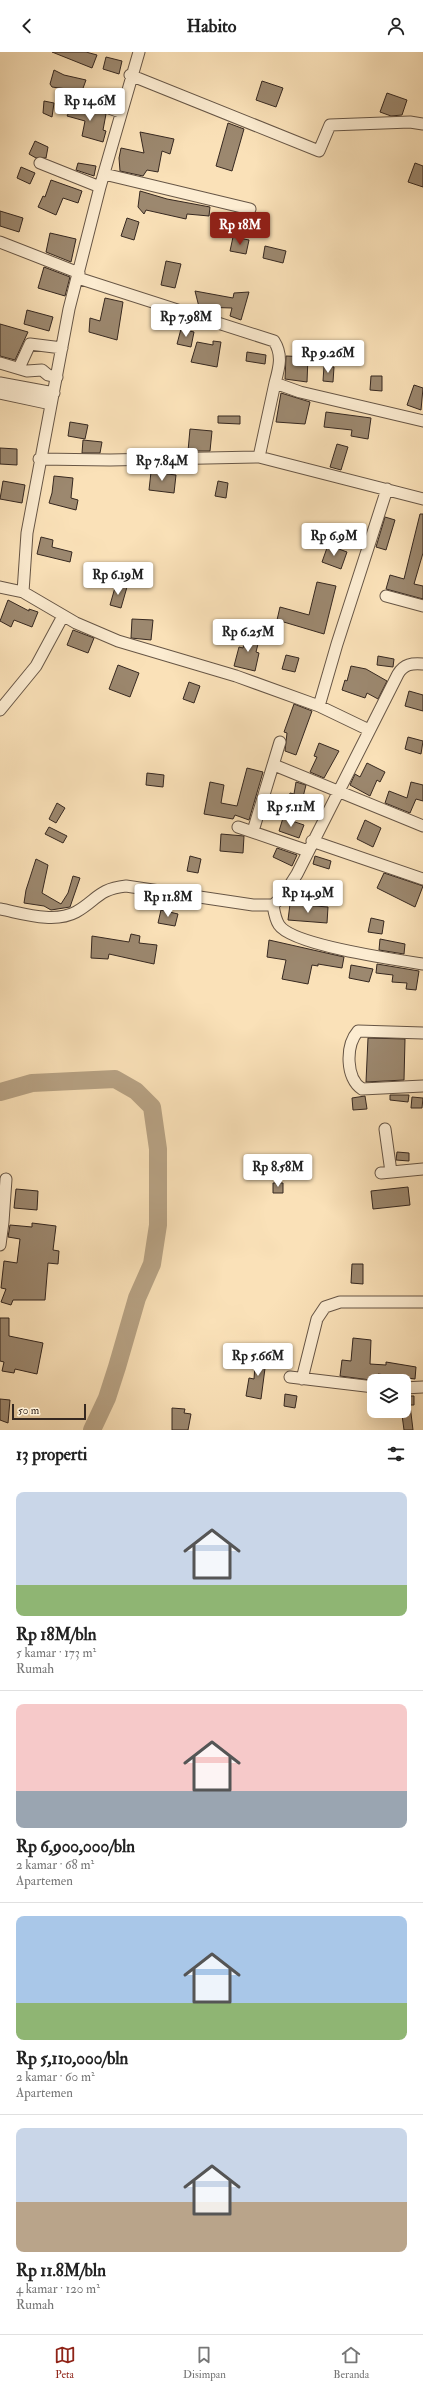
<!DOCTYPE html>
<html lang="id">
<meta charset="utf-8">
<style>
:root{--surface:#fff;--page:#f2f2f2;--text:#222;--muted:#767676;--line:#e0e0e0;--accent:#8f2418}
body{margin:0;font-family:"IM FELL Double Pica",serif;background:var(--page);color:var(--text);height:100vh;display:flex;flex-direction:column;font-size:15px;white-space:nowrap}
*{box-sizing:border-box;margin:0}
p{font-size:13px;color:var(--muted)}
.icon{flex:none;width:22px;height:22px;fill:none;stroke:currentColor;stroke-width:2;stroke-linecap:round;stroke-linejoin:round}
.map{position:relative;height:1378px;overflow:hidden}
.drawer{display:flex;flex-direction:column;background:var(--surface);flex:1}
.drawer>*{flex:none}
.tools{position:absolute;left:367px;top:1322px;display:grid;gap:8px}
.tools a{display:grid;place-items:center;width:44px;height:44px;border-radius:8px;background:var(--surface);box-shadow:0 4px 16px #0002;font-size:20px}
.scale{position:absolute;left:12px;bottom:10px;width:74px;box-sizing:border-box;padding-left:4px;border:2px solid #362820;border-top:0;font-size:11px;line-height:14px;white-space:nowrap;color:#362820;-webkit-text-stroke:3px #fcecd1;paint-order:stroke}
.price{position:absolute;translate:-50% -34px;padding:0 9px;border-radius:4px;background:#fff;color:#222;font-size:13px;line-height:26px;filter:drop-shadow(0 1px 2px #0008)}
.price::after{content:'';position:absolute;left:50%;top:24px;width:12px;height:9px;margin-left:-6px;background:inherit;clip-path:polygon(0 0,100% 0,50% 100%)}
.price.current{background:var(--accent);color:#fff}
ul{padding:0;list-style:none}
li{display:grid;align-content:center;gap:8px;height:212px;padding:0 16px}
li+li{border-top:1px solid var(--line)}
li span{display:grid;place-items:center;height:124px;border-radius:8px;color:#555}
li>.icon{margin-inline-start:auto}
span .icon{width:72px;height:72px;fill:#fffc;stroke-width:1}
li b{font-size:17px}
h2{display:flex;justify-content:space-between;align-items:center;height:48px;padding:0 16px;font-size:17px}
header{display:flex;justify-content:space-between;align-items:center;height:52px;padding:0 16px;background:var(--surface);font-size:18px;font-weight:700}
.tab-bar{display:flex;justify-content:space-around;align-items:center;height:56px;border-top:1px solid var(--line);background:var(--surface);font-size:11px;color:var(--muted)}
.tab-bar a{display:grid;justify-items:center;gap:2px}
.tab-bar .current{color:var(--accent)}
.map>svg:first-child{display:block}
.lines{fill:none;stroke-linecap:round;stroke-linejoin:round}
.river{stroke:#b7a284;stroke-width:18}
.building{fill:#9c886f;stroke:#362820}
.minor-casing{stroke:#675646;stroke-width:13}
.minor{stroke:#fcecd1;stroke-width:11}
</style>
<header><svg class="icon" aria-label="back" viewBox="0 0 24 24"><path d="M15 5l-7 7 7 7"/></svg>Habito<svg class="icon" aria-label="person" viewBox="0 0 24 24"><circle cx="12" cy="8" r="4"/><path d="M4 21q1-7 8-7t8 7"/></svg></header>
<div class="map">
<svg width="423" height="1378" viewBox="0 0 423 1378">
<rect width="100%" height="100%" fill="#fae1b8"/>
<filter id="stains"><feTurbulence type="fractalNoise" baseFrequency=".005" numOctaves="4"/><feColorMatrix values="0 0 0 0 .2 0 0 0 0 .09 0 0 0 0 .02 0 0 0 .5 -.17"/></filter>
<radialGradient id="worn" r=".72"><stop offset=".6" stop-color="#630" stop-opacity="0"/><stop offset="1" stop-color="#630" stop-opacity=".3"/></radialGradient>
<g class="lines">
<path class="river" d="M0,1040L32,1031L115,1027L136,1039L152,1055L158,1097V1173L152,1212L137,1246L117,1315L107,1346L92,1378"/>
</g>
<path class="building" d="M52,0H86L97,3L92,16Z
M106,5L122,9L119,22L103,17Z
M54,18L64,23L86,28L82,39L52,35L50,32Z
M262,29L283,36L276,55L256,48Z
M97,40L117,45L115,51L95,44Z
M387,41L407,48L402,63L391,64L380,60Z
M44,49L54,51L52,65L43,61Z
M73,53L106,62L103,78L106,79L103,90L82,84L85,69L67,64Z
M228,71L244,77L232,119L216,114Z
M140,80L174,87L170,102L162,99L158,120L147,118L143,124L120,119L119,106L121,96L144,101Z
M35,89L48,95L46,106H36L29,102Z
M78,111L96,114L94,124L76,118Z
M415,111L423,114V135L408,130Z
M21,115L35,121L30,132L17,126Z
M51,128L82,139L78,151L63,146L56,163L38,155L43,144L45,145Z
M140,139L167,147L210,155L209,164L187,162L186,167L146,158L144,162L138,155Z
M0,159L23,166L19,180L0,174Z
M241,162L259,164L255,176L238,171Z
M127,166L139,170L134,188L121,184Z
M50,181L76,187L71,210L46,200Z
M233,185L249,188L246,202L230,199Z
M265,194L286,199L283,211L263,206Z
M166,209L181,212L175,236L161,233Z
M44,215L70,225L65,244L38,236Z
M195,239L233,246L234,241L249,240L241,268L230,264L232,256L199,255Z
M105,246L123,250L117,288L89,280L90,266L100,269Z
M27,258L53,265L49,279L24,272Z
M0,272L28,280L15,308L0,304Z
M181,277L194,280L191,295L177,292Z
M213,289L221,290L217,315L191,310L197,290L213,293Z
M247,300L266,303L265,312L246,309Z
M286,304L308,305L307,330L285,327Z
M324,314L334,315L333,330L323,329Z
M371,324H382V339L370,338Z
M414,333L423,336L421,358L407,353Z
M281,341L310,350L305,372L276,370Z
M326,360L371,366L368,387L351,384L352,378L324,375Z
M218,364H240V372L218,371Z
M70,370L88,373L85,387L68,384Z
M190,377L212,379L210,399H188Z
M83,388L102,390L100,401H82Z
M337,392L348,395L341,418L330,415Z
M0,396L17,397V413L0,412Z
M151,420L176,423L174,441L149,438Z
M54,424L73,426L71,446L78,448L76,458L49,451L52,441Z
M3,429L25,433L22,451L0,447Z
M218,429L228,431L226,446L215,444Z
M420,462H423V501L414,532L423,534V547L386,537L390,523L404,527Z
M385,465L395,468L386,498L376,495Z
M41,485L53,488L52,495L72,500L70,510L37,502Z
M328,493L347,500L341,517L322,510Z
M317,530L336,534L324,582L277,568L280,555L309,563Z
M116,532L127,535L121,556L110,553Z
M8,548L29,559V557L38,560L32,575L14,568L11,575L0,569Z
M132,567L153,568L151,588L131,586Z
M73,578L94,586L88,601L67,593Z
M247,581L260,584L256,600L259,601L255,619L234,614L239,595L243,596Z
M286,603L299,606L295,620L282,617Z
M378,604L394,607L393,615L377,613Z
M118,613L139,621L130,645L109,637Z
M351,614L366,617L387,629L378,647L367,641L365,646L342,638L345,628L347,629Z
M189,630L200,634L194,651L183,647Z
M409,639L423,643V659L405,654Z
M294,652L312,659L296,703L285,699L287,681L284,680Z
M408,685L423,689L421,702L405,697Z
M319,691L339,699L324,726L310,720L317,705L314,704Z
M367,711L385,720L380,730L377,728L370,744L350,733L355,722L360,725Z
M247,716L263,720L249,768L235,763L233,767L204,762L210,730L224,733L221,751L237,754Z
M147,721L164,723L163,735L146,733Z
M296,730L306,733L303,745L312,747L309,756L288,750L290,741L294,742Z
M411,730L423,733V749L416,747L410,761L385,751L389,739L407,746Z
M57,751L65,756L56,771L49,767Z
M283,766L304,773L299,786L279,779Z
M365,768L381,776L373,795L357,787Z
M49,775L67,784L63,791L45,782Z
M221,782L244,784L243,801L220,799Z
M277,796L297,803L292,814L273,805Z
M190,804L201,807L198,821L187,819Z
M315,804L331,809L329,817L313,812Z
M36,807L48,813L42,841L61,852L68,841L73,824L80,826L70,855L51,858L44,854L24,851L26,838Z
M384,821L423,834L415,855L377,836Z
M290,852L328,855L327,871L288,868Z
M161,858L178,862L175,874L158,871Z
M371,866L384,869L382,882L368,880Z
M131,882L140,884L139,891L157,893L154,912L109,902L108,907L91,906L92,884L129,890Z
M380,887L405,892L404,902L379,898Z
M269,888L344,905L342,916L318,912V914L312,913L308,932L282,927L286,908L267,905Z
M377,912L419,919L416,938L406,937L407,931L392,930L393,923L376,921Z
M351,913L373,917L369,930L349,926Z
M368,986L405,987L404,1028L366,1030Z
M390,1043H409L408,1050L390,1048Z
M365,1044L367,1057L353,1058L352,1046Z
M412,1045L423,1046L422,1056H411Z
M397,1100L409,1101V1109L396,1108Z
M273,1131H283V1141H273Z
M408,1135L410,1153L373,1157L371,1139Z
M16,1137L38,1139L37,1158L14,1156Z
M32,1171L56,1174L53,1198L59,1199L58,1212L48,1211L45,1248H13L11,1253L1,1250L6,1237L1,1236L4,1209L17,1211L20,1187L8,1185L10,1173L32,1175Z
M352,1212H363V1232L351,1231Z
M0,1266H9V1284L43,1291L37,1322L15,1317L14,1321L2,1319L4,1310L0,1309Z
M353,1286L371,1288L370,1312L386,1313V1310L416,1315L415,1327L378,1322V1329L340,1324L342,1308L351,1309Z
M256,1300L267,1301L261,1347L246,1344L249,1326L254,1327Z
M285,1342L297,1344L295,1356L284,1354Z
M404,1344H414V1353H410L413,1378H404L402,1363H404Z
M0,1347L10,1348L8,1371L0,1368Z
M172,1356L185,1357L184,1361L191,1362L188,1378H172Z"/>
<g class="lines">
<g class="minor-casing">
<path id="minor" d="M130,23L319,99L330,73L410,70L423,72
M64,55L68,46L76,44L120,60
M40,111L100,135
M104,122L250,157
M0,190L79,221
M78,226L274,289C283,303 279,316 275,331L300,340L423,369
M0,311L27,319L42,318L48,323L57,325
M19,316L30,292L62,296
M0,331L54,341
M0,341L51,352
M259,405L275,331
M39,407L110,408L259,405L423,447
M0,535L23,540L76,571L118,589L236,624L319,654L369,678
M23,540L27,481L69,257L100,135L139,0
M386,544L423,554
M319,654L337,592L387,437
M0,658L36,614L63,564
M274,713L423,774
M238,775L308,799
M253,779L280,690
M312,789L423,827
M273,853C274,859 275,867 279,873C292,893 397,908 423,912
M0,857C22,861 54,872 76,860C97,848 98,837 126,834L253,853H273L283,844L297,822L398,622C404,612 412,611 423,612
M423,981L358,979C345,994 346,1027 362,1037L423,1034
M385,1077L391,1120
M381,1121L423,1117
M0,1169L3,1170L0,1193
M3,1170L6,1127
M290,1325L374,1335
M302,1327L317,1267L325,1255L340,1250H423
M404,1336L423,1335"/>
</g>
<use href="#minor" class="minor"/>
</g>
<rect width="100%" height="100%" filter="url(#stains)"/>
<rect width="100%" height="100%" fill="url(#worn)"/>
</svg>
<div class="tools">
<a><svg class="icon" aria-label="layers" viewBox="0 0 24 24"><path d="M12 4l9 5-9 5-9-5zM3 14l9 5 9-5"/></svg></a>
</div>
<div class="scale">50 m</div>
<b class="price" style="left:90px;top:70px">Rp 14.6M</b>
<b class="price current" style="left:240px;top:194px">Rp 18M</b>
<b class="price" style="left:186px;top:286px">Rp 7.98M</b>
<b class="price" style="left:328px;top:322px">Rp 9.26M</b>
<b class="price" style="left:162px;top:430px">Rp 7.84M</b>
<b class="price" style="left:334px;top:505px">Rp 6.9M</b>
<b class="price" style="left:118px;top:544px">Rp 6.19M</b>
<b class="price" style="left:248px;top:601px">Rp 6.25M</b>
<b class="price" style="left:291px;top:776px">Rp 5.11M</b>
<b class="price" style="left:308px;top:862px">Rp 14.9M</b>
<b class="price" style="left:168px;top:866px">Rp 11.8M</b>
<b class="price" style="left:278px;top:1136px">Rp 8.58M</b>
<b class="price" style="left:258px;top:1325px">Rp 5.66M</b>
</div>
<section class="drawer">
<h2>13 properti<svg class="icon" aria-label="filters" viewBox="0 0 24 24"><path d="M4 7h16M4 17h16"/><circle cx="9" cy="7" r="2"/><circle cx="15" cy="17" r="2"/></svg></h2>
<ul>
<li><span style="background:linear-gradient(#c9d6e8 75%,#8fb573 0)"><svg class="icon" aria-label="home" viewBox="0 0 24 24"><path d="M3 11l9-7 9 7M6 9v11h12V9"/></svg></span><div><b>Rp 18M/bln</b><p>5 kamar · 173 m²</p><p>Rumah</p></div></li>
<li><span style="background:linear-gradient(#f6c9c9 70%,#9aa5b1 0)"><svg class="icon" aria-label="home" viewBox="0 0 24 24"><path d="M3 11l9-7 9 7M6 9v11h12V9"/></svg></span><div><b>Rp 6,900,000/bln</b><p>2 kamar · 68 m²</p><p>Apartemen</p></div></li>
<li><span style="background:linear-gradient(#a9c7e8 70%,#8fb573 0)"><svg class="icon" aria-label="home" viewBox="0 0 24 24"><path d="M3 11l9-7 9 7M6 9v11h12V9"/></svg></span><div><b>Rp 5,110,000/bln</b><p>2 kamar · 60 m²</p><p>Apartemen</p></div></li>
<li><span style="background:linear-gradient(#c9d6e8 60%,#b9a48a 0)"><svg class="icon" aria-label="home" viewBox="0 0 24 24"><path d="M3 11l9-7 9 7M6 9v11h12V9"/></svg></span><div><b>Rp 11.8M/bln</b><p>4 kamar · 120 m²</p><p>Rumah</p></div></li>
</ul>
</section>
<nav class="tab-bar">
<a class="current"><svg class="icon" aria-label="map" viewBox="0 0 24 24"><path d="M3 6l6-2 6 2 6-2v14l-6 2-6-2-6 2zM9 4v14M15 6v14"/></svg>Peta</a>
<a><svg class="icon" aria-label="saved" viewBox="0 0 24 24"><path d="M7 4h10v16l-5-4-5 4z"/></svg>Disimpan</a>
<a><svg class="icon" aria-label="home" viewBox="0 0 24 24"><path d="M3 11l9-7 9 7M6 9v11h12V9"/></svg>Beranda</a>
</nav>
